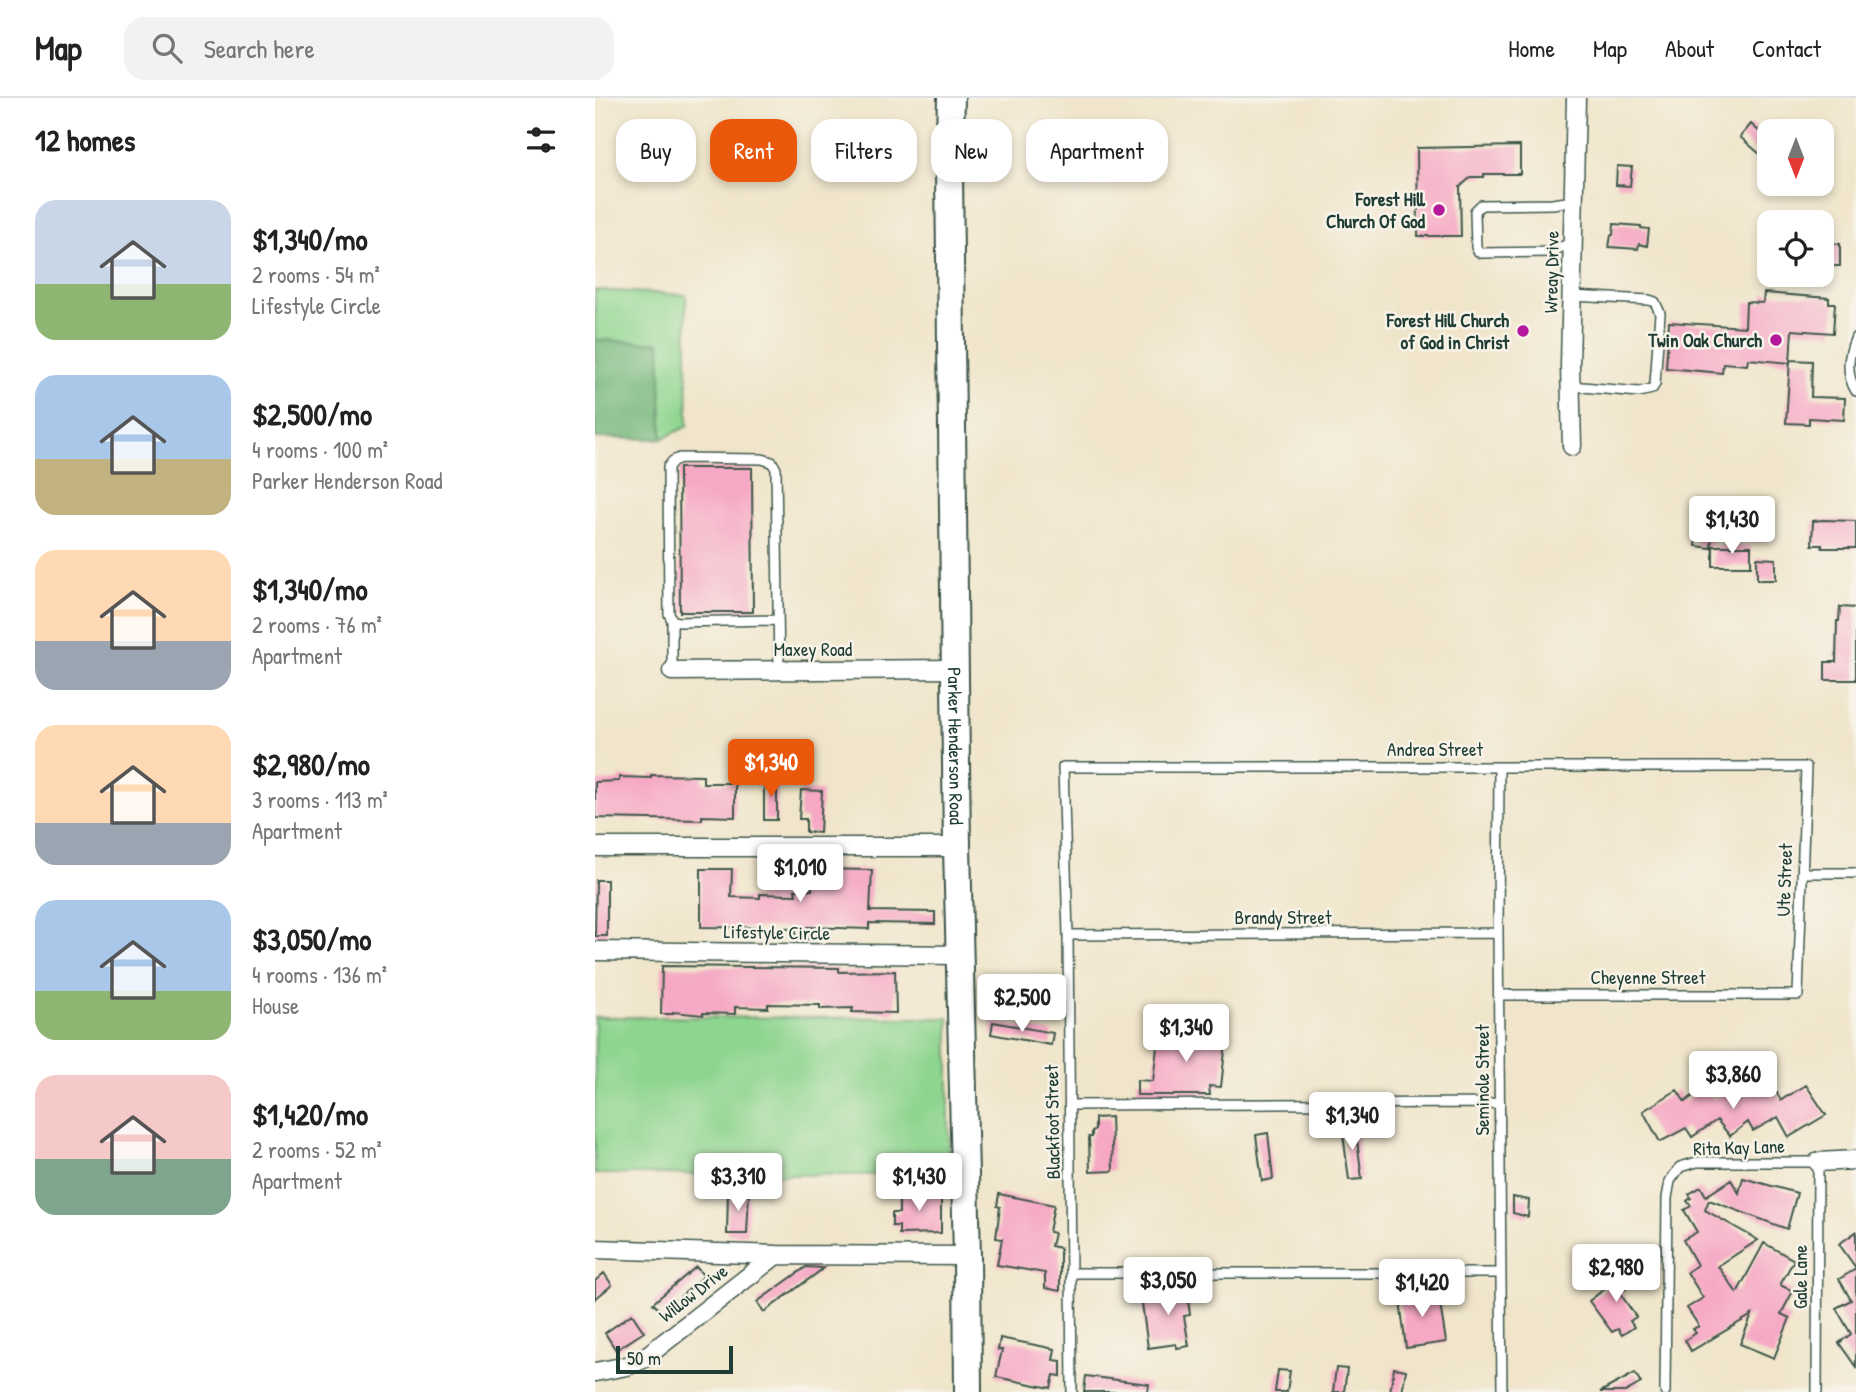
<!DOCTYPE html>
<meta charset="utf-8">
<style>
:root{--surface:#fff;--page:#f2f2f2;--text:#222;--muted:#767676;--line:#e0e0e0;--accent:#ea580c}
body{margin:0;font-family:"Patrick Hand",sans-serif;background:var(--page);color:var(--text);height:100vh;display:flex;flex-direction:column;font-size:26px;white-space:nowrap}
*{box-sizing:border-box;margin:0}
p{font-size:23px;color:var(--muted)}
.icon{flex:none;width:38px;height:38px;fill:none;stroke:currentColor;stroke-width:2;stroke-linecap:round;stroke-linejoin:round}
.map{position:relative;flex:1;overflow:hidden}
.panel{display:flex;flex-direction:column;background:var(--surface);width:595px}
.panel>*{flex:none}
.banner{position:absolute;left:21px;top:21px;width:665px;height:63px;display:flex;gap:14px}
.needle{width:46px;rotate:180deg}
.fabs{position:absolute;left:1162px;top:21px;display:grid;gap:14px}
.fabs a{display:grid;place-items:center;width:77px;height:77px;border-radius:14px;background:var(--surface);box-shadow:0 4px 10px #0003;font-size:35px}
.scale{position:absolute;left:21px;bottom:18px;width:117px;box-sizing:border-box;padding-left:7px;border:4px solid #1f3d34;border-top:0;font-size:19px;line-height:24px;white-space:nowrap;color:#1f3d34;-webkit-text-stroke:5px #f7f3e8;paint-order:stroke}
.price{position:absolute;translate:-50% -60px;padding:0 16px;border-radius:7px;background:#fff;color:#222;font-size:23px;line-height:46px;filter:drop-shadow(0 2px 4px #0008)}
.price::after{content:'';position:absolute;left:50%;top:42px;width:21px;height:16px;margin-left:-10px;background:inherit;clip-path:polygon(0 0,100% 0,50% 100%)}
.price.selected{background:var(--accent);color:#fff}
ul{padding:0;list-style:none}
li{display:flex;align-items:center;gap:21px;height:175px;padding:0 35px}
li span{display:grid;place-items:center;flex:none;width:196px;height:140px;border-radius:21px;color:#555}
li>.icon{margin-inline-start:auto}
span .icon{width:84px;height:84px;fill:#fffc;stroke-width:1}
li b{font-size:30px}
h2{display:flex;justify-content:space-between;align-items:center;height:84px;padding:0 35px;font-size:30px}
.chip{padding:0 24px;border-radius:21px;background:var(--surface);box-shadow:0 4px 10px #0003;font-size:24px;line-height:63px}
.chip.selected{background:var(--accent);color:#fff}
header{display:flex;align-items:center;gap:42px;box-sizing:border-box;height:98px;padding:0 35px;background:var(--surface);border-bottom:2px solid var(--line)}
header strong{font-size:33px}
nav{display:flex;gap:38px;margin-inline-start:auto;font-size:24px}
.search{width:490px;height:63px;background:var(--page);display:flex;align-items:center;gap:18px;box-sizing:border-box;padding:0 24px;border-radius:21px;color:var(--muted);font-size:26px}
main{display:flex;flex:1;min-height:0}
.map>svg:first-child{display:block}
.green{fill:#8ed58f;stroke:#568962;stroke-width:2}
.forest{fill:#72b67a;stroke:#487a57;stroke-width:2}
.building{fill:#f6a8c4}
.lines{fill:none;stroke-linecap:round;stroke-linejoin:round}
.lane-casing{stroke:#3e564a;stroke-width:12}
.street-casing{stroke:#3e564a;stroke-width:21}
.secondary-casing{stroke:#3e564a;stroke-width:30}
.lane{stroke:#fff;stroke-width:9}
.street{stroke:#fff;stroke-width:18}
.secondary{stroke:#fff;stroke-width:26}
.poi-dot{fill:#b5179e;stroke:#f7f3e8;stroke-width:2.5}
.labels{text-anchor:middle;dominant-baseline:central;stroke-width:5;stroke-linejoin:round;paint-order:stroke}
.poi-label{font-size:19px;font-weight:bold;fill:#1f3d34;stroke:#f7f3e8;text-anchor:end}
.street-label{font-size:19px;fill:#1f3d34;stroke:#f7f3e8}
</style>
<header>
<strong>Map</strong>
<div class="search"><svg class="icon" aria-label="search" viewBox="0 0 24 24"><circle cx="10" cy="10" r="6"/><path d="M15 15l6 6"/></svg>Search here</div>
<nav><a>Home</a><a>Map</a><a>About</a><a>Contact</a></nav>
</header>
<main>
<section class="panel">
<h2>12 homes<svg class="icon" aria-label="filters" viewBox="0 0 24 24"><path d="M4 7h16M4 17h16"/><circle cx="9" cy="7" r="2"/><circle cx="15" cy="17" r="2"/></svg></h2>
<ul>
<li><span style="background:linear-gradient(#c9d6e8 60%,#8fb573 0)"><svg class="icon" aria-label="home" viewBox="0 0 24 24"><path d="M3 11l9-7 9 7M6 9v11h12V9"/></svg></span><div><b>$1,340/mo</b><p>2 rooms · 54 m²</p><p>Lifestyle Circle</p></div></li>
<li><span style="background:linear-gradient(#a9c7e8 60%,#c2b280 0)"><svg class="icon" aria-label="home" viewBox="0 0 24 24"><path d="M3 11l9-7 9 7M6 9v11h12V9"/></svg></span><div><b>$2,500/mo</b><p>4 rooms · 100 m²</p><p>Parker Henderson Road</p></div></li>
<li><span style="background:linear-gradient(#ffd9b3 65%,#9aa5b1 0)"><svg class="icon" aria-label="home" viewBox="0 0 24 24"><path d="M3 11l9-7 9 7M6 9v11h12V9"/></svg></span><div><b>$1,340/mo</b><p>2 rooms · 76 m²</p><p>Apartment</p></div></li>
<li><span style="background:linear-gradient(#ffd9b3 70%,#9aa5b1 0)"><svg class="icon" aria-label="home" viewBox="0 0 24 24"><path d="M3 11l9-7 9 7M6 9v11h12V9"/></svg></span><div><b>$2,980/mo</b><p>3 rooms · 113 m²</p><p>Apartment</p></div></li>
<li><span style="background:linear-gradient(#a9c7e8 65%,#8fb573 0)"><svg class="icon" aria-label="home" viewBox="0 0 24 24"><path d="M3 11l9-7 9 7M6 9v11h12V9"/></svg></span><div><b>$3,050/mo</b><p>4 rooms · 136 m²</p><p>House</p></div></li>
<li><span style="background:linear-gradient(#f6c9c9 60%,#7fa58c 0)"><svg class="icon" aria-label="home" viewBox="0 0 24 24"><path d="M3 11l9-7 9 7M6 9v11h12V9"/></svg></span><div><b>$1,420/mo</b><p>2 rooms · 52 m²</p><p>Apartment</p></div></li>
</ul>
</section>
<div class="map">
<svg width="1261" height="1294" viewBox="0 0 1261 1294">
<rect width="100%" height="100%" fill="#f7f3e8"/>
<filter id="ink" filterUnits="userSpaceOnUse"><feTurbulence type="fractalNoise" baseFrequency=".0143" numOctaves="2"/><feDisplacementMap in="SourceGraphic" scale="14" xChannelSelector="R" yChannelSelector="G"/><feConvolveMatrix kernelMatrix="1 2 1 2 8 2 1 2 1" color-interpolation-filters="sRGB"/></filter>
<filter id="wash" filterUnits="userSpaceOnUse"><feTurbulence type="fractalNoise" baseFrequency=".00686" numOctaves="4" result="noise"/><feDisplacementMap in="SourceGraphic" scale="28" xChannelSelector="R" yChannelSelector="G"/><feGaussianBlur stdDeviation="1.57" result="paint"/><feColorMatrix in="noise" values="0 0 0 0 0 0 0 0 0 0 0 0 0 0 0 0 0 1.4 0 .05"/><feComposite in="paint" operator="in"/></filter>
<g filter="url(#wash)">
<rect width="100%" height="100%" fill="#f0e5ca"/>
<path class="green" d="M0,192L91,197L93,328L67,341L65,245L0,242Z
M0,919L354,920V1077L0,1076Z"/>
<path class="forest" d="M0,242L65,245L67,341L0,340Z"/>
<g id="blocks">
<path class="building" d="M1156,26L1174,42V61L1167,56L1166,57L1145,39Z
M925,48V76H889V79H876L865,89L866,138H823L822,50Z
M1022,68L1037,69L1035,88L1021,87Z
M1019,126L1046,128V130L1054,131L1052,148L1044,146L1043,151L1014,149L1016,137H1018Z
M1227,145L1245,146V168H1227Z
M1169,195L1234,200V205H1240L1238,235L1197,232L1195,265L1153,261L1152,267L1128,265L1127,275L1071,270L1074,224L1150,229L1151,204L1168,205Z
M1195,262L1217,263L1216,299L1250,300L1249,322L1214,320V326L1191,325Z
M84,370H157L158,514H85Z
M1103,416L1118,417L1116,450L1101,448Z
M1228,422L1261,423V450H1227V447H1217L1218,423Z
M1118,448H1156V468H1118Z
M1162,460L1181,461V482H1162Z
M1245,509L1261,510V582H1230V564H1241L1242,523H1244Z
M56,677L108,678V685H140V719L107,718V722L0,720V684L24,683L25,679L56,680Z
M169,680H182V722H169Z
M206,692L227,693L225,735L211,734V721H204Z
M106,771H137L136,799L165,800V796L201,797L200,792H217L218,771L277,772L275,813L340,814V826L274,825V831L213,829V841H201V830L106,829Z
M1,782H12V838H0Z
M67,868L244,870V874L300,873L301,915L257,914L258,910L225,911V907L173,906V910L140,909V916L108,915V917L78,914V916H66Z
M398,924L458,935L456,947L396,936Z
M564,932L593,936V932L619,936V933L632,934L626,989L614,988L615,997H542V982L558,983Z
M1176,985L1186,1002L1211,987L1231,1017L1194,1039L1183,1019L1158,1033L1153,1024L1135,1038L1122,1022L1097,1039L1091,1030L1065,1044L1048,1013L1082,992L1090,1004L1110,988L1119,1001L1144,986L1151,999Z
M516,1019L518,1073L495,1074L494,1039H497V1033L500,1032V1020Z
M760,1026L767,1081L754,1082L747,1028Z
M673,1035L678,1081L667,1083L661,1037Z
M1148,1080L1202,1095L1192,1131L1114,1102L1110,1112L1163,1142L1123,1168L1142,1195L1169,1145L1199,1162L1185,1187L1198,1193L1186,1216L1195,1220L1179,1260L1145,1246L1157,1217L1096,1253L1090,1242L1101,1235L1098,1231L1104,1228L1092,1210L1108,1200L1092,1174L1102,1167L1088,1142L1102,1134L1089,1112L1096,1108L1092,1103L1096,1100L1094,1096L1106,1089L1111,1098L1136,1082L1144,1095Z
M346,1093V1135L304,1136V1128H297V1115H304V1094Z
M133,1094H154L152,1136H132Z
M404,1096L459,1107L454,1134L459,1135L456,1148L465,1150V1193L450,1190V1175L402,1167L407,1141L401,1140L405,1109L402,1108Z
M918,1099L934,1102L933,1119L918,1115Z
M1261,1134V1170L1244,1146Z
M101,1169L109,1178L67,1215L58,1205Z
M211,1169L229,1170L169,1214L162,1204Z
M1037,1170L1045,1180L1025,1195L1041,1219L1035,1223L1039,1229L1027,1237L1023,1231L1017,1234L994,1203Z
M1261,1171V1269L1244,1245L1256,1236L1241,1210L1256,1202L1244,1181Z
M9,1175L17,1187L0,1201V1183Z
M585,1188H601L602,1202H593L595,1217L589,1218L594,1248L582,1250L581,1246L553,1250L546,1198L586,1194Z
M843,1193L851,1244L811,1250L804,1195L815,1194L816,1197Z
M37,1216L49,1234L21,1252L10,1235Z
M405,1240L460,1251L458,1262L466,1263V1278L459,1277L456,1290L401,1279L407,1252H403Z
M741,1270L752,1271L749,1294H738Z
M799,1270L811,1272L807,1294H795Z
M683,1272L695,1273L692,1294H680Z
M1040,1275L1046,1285L1030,1294H1005Z
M491,1278L554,1286L553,1294H489Z"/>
</g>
</g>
<g filter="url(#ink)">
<use href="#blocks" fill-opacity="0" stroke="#3e564a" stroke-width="2"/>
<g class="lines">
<g class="lane-casing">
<path id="lane" d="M978,144L955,154L886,155L883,153L881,149L880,113L886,107L957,106L979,103
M1261,239C1253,257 1250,275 1261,293
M976,288L1044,294L1057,291L1060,286L1065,215L1060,204L1054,202L977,198
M183,522L84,524L77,522L74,516L73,369L78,363L85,360L167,361L177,364L181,371L184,572
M77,573V522
M904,669L903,835L907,1294
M1207,775H1261
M473,837L903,835
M475,1007L905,1005
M476,1175H906
M477,1294L473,837L468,669H1211L1203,897H904
M1070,1294L1072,1100L1075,1083L1085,1069L1102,1064H1223L1222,1294"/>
</g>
<g class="street-casing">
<path id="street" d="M977,348L975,268L981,0
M77,573L360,571
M0,749H362
M0,853L364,857
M1223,1064L1261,1062
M0,1151L181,1157L372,1158
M0,1274L32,1268L48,1261L181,1157"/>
</g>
<g class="secondary-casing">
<g id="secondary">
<path id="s1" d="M356,0L354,75L362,749L372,1158L373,1294"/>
</g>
</g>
<use href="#lane" class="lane"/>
<use href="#street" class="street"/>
<use href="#secondary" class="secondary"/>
</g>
</g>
<g class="poi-dot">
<circle cx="844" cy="112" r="7"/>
<circle cx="928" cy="233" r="7"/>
<circle cx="1181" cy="242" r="7"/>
</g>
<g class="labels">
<g class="poi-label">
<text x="830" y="101">Forest Hill<tspan x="830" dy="22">Church Of God</tspan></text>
<text x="914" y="222">Forest Hill Church<tspan x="914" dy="22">of God in Christ</tspan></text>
<text x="1167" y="242">Twin Oak Church</text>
</g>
<g class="street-label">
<text transform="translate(956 174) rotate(-89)">Wreay Drive</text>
<text x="218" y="551">Maxey Road</text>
<text stroke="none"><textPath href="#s1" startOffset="648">Parker Henderson Road</textPath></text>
<text x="840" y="651">Andrea Street</text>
<text transform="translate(1189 782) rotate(-88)">Ute Street</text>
<text x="688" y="819">Brandy Street</text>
<text transform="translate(182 834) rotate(1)">Lifestyle Circle</text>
<text x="1053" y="879">Cheyenne Street</text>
<text transform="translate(887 982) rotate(-90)">Seminole Street</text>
<text transform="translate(457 1024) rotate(-91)">Blackfoot Street</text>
<text transform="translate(1144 1049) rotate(-2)">Rita Kay Lane</text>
<text transform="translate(1205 1179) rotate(-90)">Gale Lane</text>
<text transform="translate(98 1195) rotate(-38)">Willow Drive</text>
</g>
</g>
</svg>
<div class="fabs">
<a><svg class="needle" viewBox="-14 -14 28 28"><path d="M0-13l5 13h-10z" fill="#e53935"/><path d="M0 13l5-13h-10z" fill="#767676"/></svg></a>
<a><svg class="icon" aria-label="locate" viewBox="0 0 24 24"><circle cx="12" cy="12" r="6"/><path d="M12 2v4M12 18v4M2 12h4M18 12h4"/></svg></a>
</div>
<div class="scale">50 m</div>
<b class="price" style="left:1137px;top:458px">$1,430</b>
<b class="price selected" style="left:176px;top:701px">$1,340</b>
<b class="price" style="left:205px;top:806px">$1,010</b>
<b class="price" style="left:427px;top:936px">$2,500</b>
<b class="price" style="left:591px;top:966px">$1,340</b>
<b class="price" style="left:1138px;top:1013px">$3,860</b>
<b class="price" style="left:757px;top:1054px">$1,340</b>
<b class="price" style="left:143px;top:1115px">$3,310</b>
<b class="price" style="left:324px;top:1115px">$1,430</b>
<b class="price" style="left:1021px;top:1206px">$2,980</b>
<b class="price" style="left:573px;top:1219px">$3,050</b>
<b class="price" style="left:827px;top:1221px">$1,420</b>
<div class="banner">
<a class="chip">Buy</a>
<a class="chip selected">Rent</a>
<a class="chip">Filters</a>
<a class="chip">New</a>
<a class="chip">Apartment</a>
</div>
</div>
</main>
